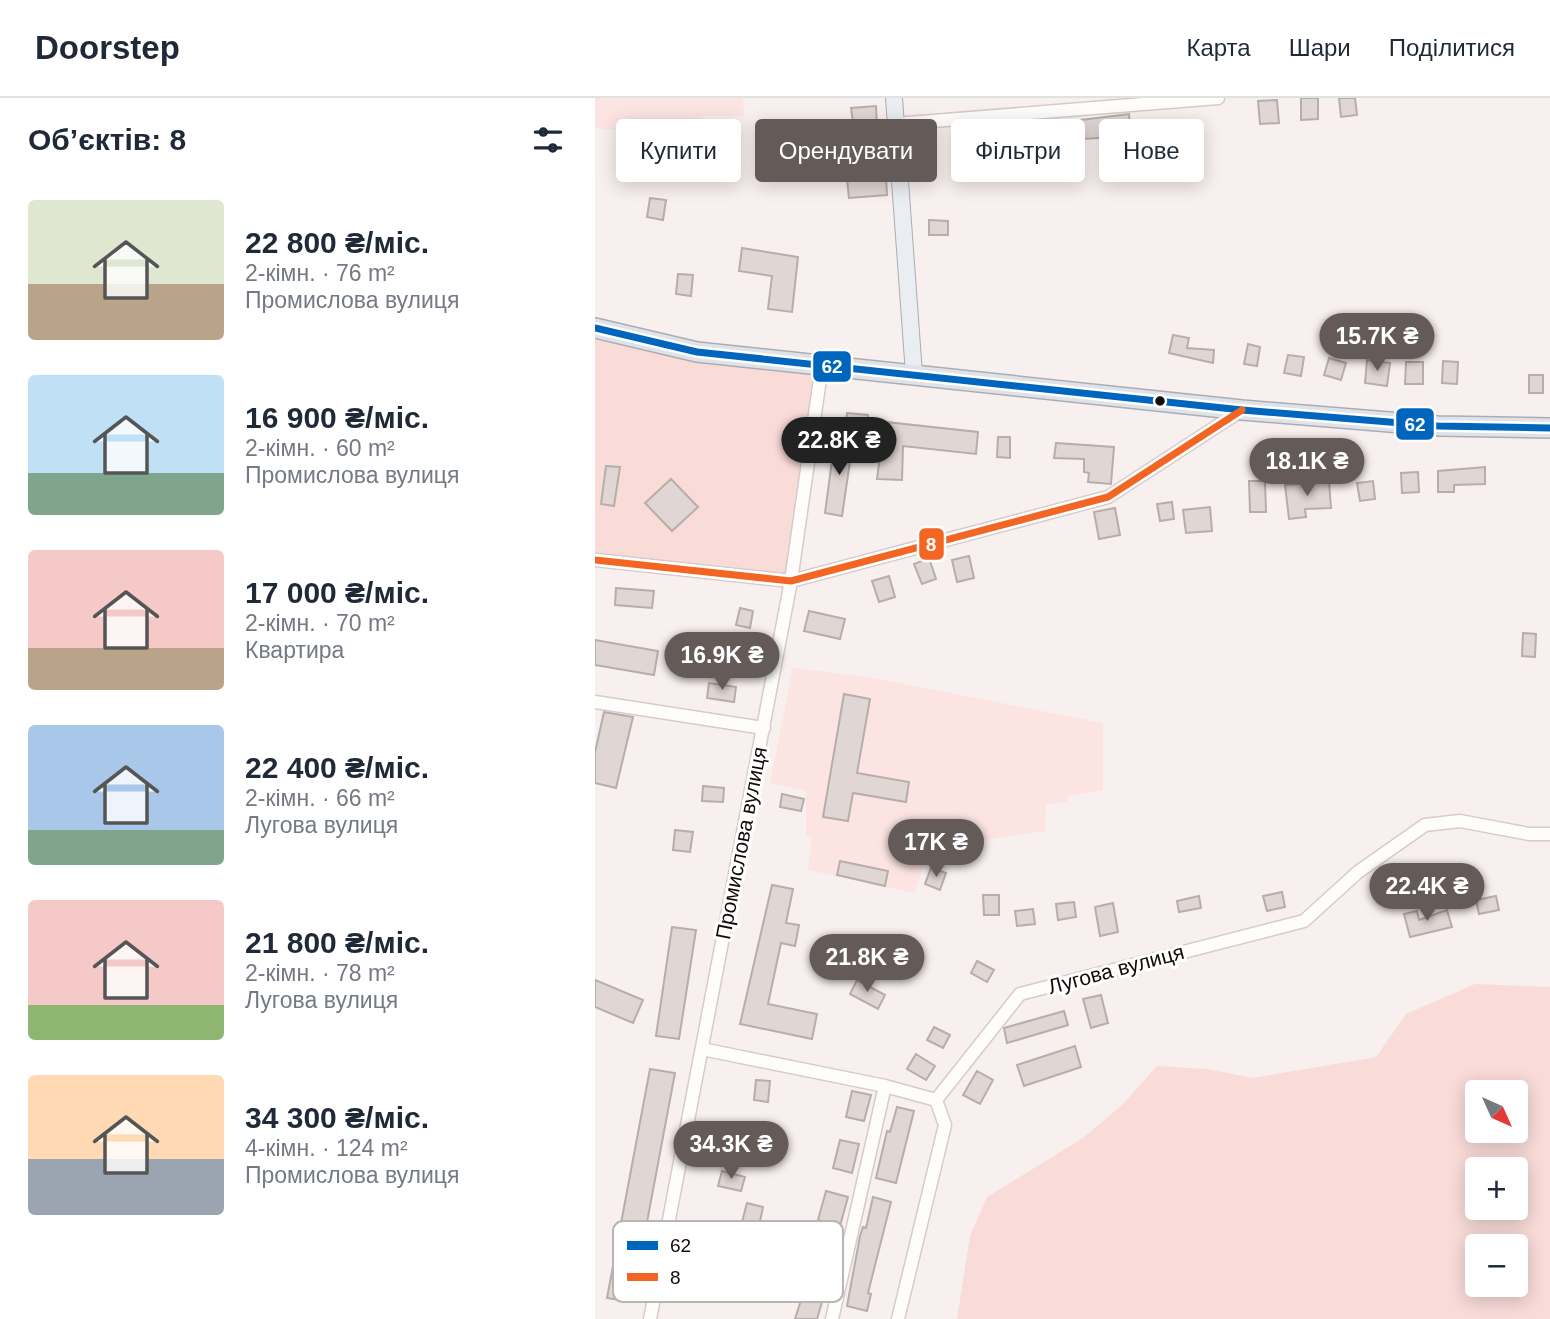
<!DOCTYPE html>
<html lang="uk">
<meta charset="utf-8">
<style>
:root{--surface:#fff;--page:#f6f6f7;--text:#1f2937;--muted:#747a83;--line:#e0e1e3;--accent:#645a58}
body{margin:0;font-family:Arial,sans-serif;background:var(--page);color:var(--text);height:100vh;display:flex;flex-direction:column;font-size:26px;white-space:nowrap}
*{box-sizing:border-box;margin:0}
p{font-size:23px;color:var(--muted)}
.icon{flex:none;width:38px;height:38px;fill:none;stroke:currentColor;stroke-width:2;stroke-linecap:round;stroke-linejoin:round}
.map{position:relative;flex:1;overflow:hidden}
.sheet{display:flex;flex-direction:column;background:var(--surface);width:595px}
.sheet>*{flex:none}
.hud{position:absolute;left:21px;top:21px;width:665px;height:63px;display:flex;gap:14px}
.needle{width:46px;rotate:135deg}
.controls{position:absolute;left:870px;top:982px;display:grid;gap:14px}
.controls a{display:grid;place-items:center;width:63px;height:63px;border-radius:7px;background:var(--surface);box-shadow:0 4px 18px #0003;font-size:35px}
.price{position:absolute;translate:-50% -60px;padding:0 16px;border-radius:24px;background:var(--accent);color:#fff;font-size:23px;line-height:46px;filter:drop-shadow(0 2px 4px #0008)}
.price::after{content:'';position:absolute;left:50%;top:42px;width:21px;height:16px;margin-left:-10px;background:inherit;clip-path:polygon(0 0,100% 0,50% 100%)}
.price.on{background:#222;color:#fff}
ul{padding:0;list-style:none}
li{display:flex;align-items:center;gap:21px;height:175px;padding:0 28px}
li span{display:grid;place-items:center;flex:none;width:196px;height:140px;border-radius:7px;color:#555}
li>.icon{margin-inline-start:auto}
span .icon{width:84px;height:84px;fill:#fffc;stroke-width:1}
li b{font-size:30px}
h2{display:flex;justify-content:space-between;align-items:center;height:84px;padding:0 28px;font-size:30px}
.pill{padding:0 24px;border-radius:7px;background:var(--surface);box-shadow:0 4px 18px #0003;font-size:24px;line-height:63px}
.pill.on{background:var(--accent);color:#fff}
header{display:flex;align-items:center;gap:42px;box-sizing:border-box;height:98px;padding:0 35px;background:var(--surface);border-bottom:2px solid var(--line)}
header strong{font-size:33px}
nav{display:flex;gap:38px;margin-inline-start:auto;font-size:24px}
main{display:flex;flex:1;min-height:0}
.map>svg:first-child{display:block}
.built{fill:#fbe4e1}
.green{fill:#f9dbd8;fill-rule:evenodd}
.building{fill:#e0d6d4;stroke:#b7adab;stroke-width:2}
.lines{fill:none;stroke-linecap:round;stroke-linejoin:round}
.minor-casing{stroke:#d6cbca;stroke-width:15}
.major-casing{stroke:#acadb4;stroke-width:18}
.highway-casing{stroke:#acadb4;stroke-width:22}
.minor{stroke:#fefdfc;stroke-width:12}
.major{stroke:#eaedf1;stroke-width:16}
.highway{stroke:#dee2e9;stroke-width:19}
.bus-1-casing{stroke:#fff;stroke-width:12}
.bus-2-casing{stroke:#fff;stroke-width:12}
.bus-1{stroke:#0065bd;stroke-width:7}
.bus-2{stroke:#f26522;stroke-width:7}
.bus-dot{fill:#140908;stroke:#fff;stroke-width:2.5}
.labels{text-anchor:middle;dominant-baseline:central;stroke-width:6;stroke-linejoin:round;paint-order:stroke}
.street-label{font-size:21px;fill:#140908;stroke:#fff}
.key{fill:#fff;stroke:#b8b5b5;stroke-width:2}
.key-label{font-size:19px;fill:#140908}
.line-badge{stroke:#fff;stroke-width:2.5}
.badge-label{font-size:19px;text-anchor:middle;font-weight:bold;fill:#fff}
</style>
<header>
<strong>Doorstep</strong>
<nav><a>Карта</a><a>Шари</a><a>Поділитися</a></nav>
</header>
<main>
<section class="sheet">
<h2>Об’єктів: 8<svg class="icon" aria-label="filters" viewBox="0 0 24 24"><path d="M4 7h16M4 17h16"/><circle cx="9" cy="7" r="2"/><circle cx="15" cy="17" r="2"/></svg></h2>
<ul>
<li><span style="background:linear-gradient(#dfe7d0 60%,#b9a48a 0)"><svg class="icon" aria-label="home" viewBox="0 0 24 24"><path d="M3 11l9-7 9 7M6 9v11h12V9"/></svg></span><div><b>22 800 ₴/міс.</b><p>2-кімн. · 76 m²</p><p>Промислова вулиця</p></div></li>
<li><span style="background:linear-gradient(#bfe0f5 70%,#7fa58c 0)"><svg class="icon" aria-label="home" viewBox="0 0 24 24"><path d="M3 11l9-7 9 7M6 9v11h12V9"/></svg></span><div><b>16 900 ₴/міс.</b><p>2-кімн. · 60 m²</p><p>Промислова вулиця</p></div></li>
<li><span style="background:linear-gradient(#f6c9c9 70%,#b9a48a 0)"><svg class="icon" aria-label="home" viewBox="0 0 24 24"><path d="M3 11l9-7 9 7M6 9v11h12V9"/></svg></span><div><b>17 000 ₴/міс.</b><p>2-кімн. · 70 m²</p><p>Квартира</p></div></li>
<li><span style="background:linear-gradient(#a9c7e8 75%,#7fa58c 0)"><svg class="icon" aria-label="home" viewBox="0 0 24 24"><path d="M3 11l9-7 9 7M6 9v11h12V9"/></svg></span><div><b>22 400 ₴/міс.</b><p>2-кімн. · 66 m²</p><p>Лугова вулиця</p></div></li>
<li><span style="background:linear-gradient(#f6c9c9 75%,#8fb573 0)"><svg class="icon" aria-label="home" viewBox="0 0 24 24"><path d="M3 11l9-7 9 7M6 9v11h12V9"/></svg></span><div><b>21 800 ₴/міс.</b><p>2-кімн. · 78 m²</p><p>Лугова вулиця</p></div></li>
<li><span style="background:linear-gradient(#ffd9b3 60%,#9aa5b1 0)"><svg class="icon" aria-label="home" viewBox="0 0 24 24"><path d="M3 11l9-7 9 7M6 9v11h12V9"/></svg></span><div><b>34 300 ₴/міс.</b><p>4-кімн. · 124 m²</p><p>Промислова вулиця</p></div></li>
</ul>
</section>
<div class="map">
<svg width="955" height="1221" viewBox="0 0 955 1221">
<rect width="100%" height="100%" fill="#f8f0ee"/>
<path class="built" d="M0,0H148L149,18H108L106,40L0,30Z
M198,570L278,580L508,625V692L473,698L472,704L451,706L450,733L390,742L339,733L320,795L213,772L217,740L211,737V693L175,685Z"/>
<path class="green" d="M0,230L227,267L196,483L0,462Z
M880,886L955,889V1221H362L375,1138L392,1099L488,1040L528,1006L562,968L612,971L658,980L781,959L811,916ZM882,994H920V1032H882ZM882,1071H920V1110H882ZM882,1148H920V1186H882Z"/>
<path class="building" d="M706,0H723V21L706,22Z
M744,0H760L762,17L746,19Z
M682,2L684,25L665,26L663,3Z
M281,8L282,29H280L285,55L263,60L256,10Z
M534,16L536,38L487,41L486,22Z
M458,24L460,42L442,44L440,25Z
M419,28L421,48L409,50L405,30Z
M606,38L607,58L588,59L587,39Z
M291,78L292,97L254,100L252,81Z
M55,100L71,102L68,122L52,119Z
M334,122L353,123V137H334Z
M147,150L203,159L197,214L173,211L177,178L144,173Z
M83,176L98,177L96,198L81,196Z
M578,237L594,240L592,250L619,252L618,265L574,255Z
M653,246L665,249L662,268L649,266Z
M693,257L709,259L706,278L689,275Z
M734,260L751,265L746,282L729,277Z
M772,262L795,265L792,288L770,285Z
M848,263L863,264L862,286L847,285Z
M811,264H828V286H810Z
M934,277H948V295H934Z
M252,315L273,317V322L383,334L381,356L308,348L307,382L282,381L287,342L250,339Z
M403,339H415V360L402,359Z
M240,340L258,343L247,418L230,415Z
M461,345L519,349L516,386L493,384L494,375L489,374V361L459,360Z
M11,368L25,369L19,408L6,406Z
M890,369V386L859,387V394H843V373Z
M823,374L824,394L807,395L806,375Z
M76,381L103,409L77,433L50,405Z
M654,383H670L671,414H655Z
M778,383L780,401L765,403L762,385Z
M734,384L736,410L710,411L711,419L694,421L690,387Z
M577,404L579,421L565,423L562,406Z
M615,409L617,433L591,435L588,412Z
M520,410L525,437L504,441L499,414Z
M374,458L379,480L362,484L357,462Z
M334,460L341,481L327,486L319,466Z
M294,478L300,499L284,504L277,483Z
M21,490L59,493L57,510L20,507Z
M145,510L158,513L155,530L141,527Z
M214,513L250,521L245,541L209,533Z
M928,535L941,536L940,559L927,558Z
M0,542L63,553L59,577L0,567Z
M130,550L150,555L146,572L126,567Z
M114,585L141,589L139,604L112,600Z
M249,596L275,601L262,675L314,684L311,704L258,695L253,723L228,719Z
M9,614L38,619L21,690L0,685V654Z
M108,688L129,690L128,704L107,703Z
M187,696L209,701L206,713L185,709Z
M80,732L98,734L95,754L78,752Z
M245,763L293,773L290,788L242,777Z
M336,770L351,775L345,792L330,786Z
M177,787L198,791L191,825L204,827L200,848L186,845L173,906L222,916L217,941L145,926Z
M687,794L690,809L672,813L668,798Z
M388,797H404V817H389Z
M604,798L606,810L584,814L582,803Z
M901,798L904,812L884,816L881,802Z
M479,804L481,819L463,822L461,806Z
M518,805L523,834L505,838L500,809Z
M438,811L440,826L422,828L420,813Z
M852,812L857,829L815,839L809,816L822,813L824,822Z
M77,829L101,832L84,941L61,938Z
M382,863L399,872L392,884L376,875Z
M0,882L48,902L38,925L0,909Z
M262,882L290,897L283,911L255,896Z
M506,897L513,925L496,930L488,901Z
M469,913L473,927L412,945L409,930Z
M339,929L355,937L348,950L332,942Z
M480,948L486,969L429,988L422,967Z
M321,956L340,968L331,982L312,971Z
M55,971L80,975L37,1204L12,1200Z
M382,973L398,982L385,1006L368,997Z
M161,982L175,983L173,1004L159,1002Z
M257,993L276,997L269,1023L251,1019Z
M302,1009L319,1013L301,1085L281,1080L292,1033L295,1034Z
M245,1042L264,1046L257,1075L238,1070Z
M127,1073L150,1079L146,1093L123,1088Z
M231,1093L253,1099L245,1128L223,1122Z
M278,1099L296,1104L273,1195L276,1196L272,1213L252,1208L265,1138L268,1129L271,1130Z
M152,1105L168,1109L164,1128L147,1124Z
M207,1199L227,1204L222,1221H200Z"/>
<g class="lines">
<g class="minor-casing">
<path id="minor" d="M301,26L623,0
M0,462L196,483L513,399L647,312
M0,604L169,630
M107,951L290,988L341,1002L425,896L709,823L763,774L830,727L865,723L934,736H955
M55,1221L196,483L227,267
M237,1221L290,988
M303,1221L350,1027L341,1002"/>
</g>
<g class="major-casing">
<path id="major" d="M299,0L319,276"/>
</g>
<g class="highway-casing">
<path id="highway" d="M0,230L102,254L647,312L843,328L955,330"/>
</g>
<use href="#minor" class="minor"/>
<use href="#major" class="major"/>
<use href="#highway" class="highway"/>
<g class="bus-1-casing">
<path id="bus-1" d="M0,230L102,254L647,312L843,328L955,330"/>
</g>
<g class="bus-2-casing">
<path id="bus-2" d="M0,462L196,483L513,399L647,312"/>
</g>
<use href="#bus-1" class="bus-1"/>
<use href="#bus-2" class="bus-2"/>
</g>
<circle class="bus-dot" cx="565" cy="303" r="6"/>
<g class="labels">
<g class="street-label">
<text transform="translate(146 745) rotate(-79)">Промислова вулиця</text>
<text transform="translate(521 871) rotate(-15)">Лугова вулиця</text>
</g>
</g>
<rect x="18" y="1123" width="230" height="81" rx="10" class="key"/>
<rect x="32" y="1143" width="31" height="9" fill="#0065bd"/>
<rect x="32" y="1175" width="31" height="8" fill="#f26522"/>
<g class="key-label">
<text x="75" y="1154">62</text>
<text x="75" y="1186">8</text>
</g>
<g class="line-badge">
<rect x="217" y="252" width="40" height="33" rx="7" fill="#0065bd"/>
<rect x="800" y="309" width="40" height="34" rx="7" fill="#0065bd"/>
<rect x="323" y="429" width="27" height="34" rx="7" fill="#f26522"/>
</g>
<g class="badge-label">
<text x="237" y="275">62</text>
<text x="820" y="333">62</text>
<text x="336" y="453">8</text>
</g>
</svg>
<div class="controls">
<a><svg class="needle" viewBox="-14 -14 28 28"><path d="M0-13l5 13h-10z" fill="#e53935"/><path d="M0 13l5-13h-10z" fill="#747a83"/></svg></a>
<a>+</a>
<a>−</a>
</div>
<b class="price" style="left:782px;top:275px">15.7K ₴</b>
<b class="price on" style="left:244px;top:379px">22.8K ₴</b>
<b class="price" style="left:712px;top:400px">18.1K ₴</b>
<b class="price" style="left:127px;top:594px">16.9K ₴</b>
<b class="price" style="left:341px;top:781px">17K ₴</b>
<b class="price" style="left:832px;top:825px">22.4K ₴</b>
<b class="price" style="left:272px;top:896px">21.8K ₴</b>
<b class="price" style="left:136px;top:1083px">34.3K ₴</b>
<div class="hud">
<a class="pill">Купити</a>
<a class="pill on">Орендувати</a>
<a class="pill">Фільтри</a>
<a class="pill">Нове</a>
</div>
</div>
</main>
